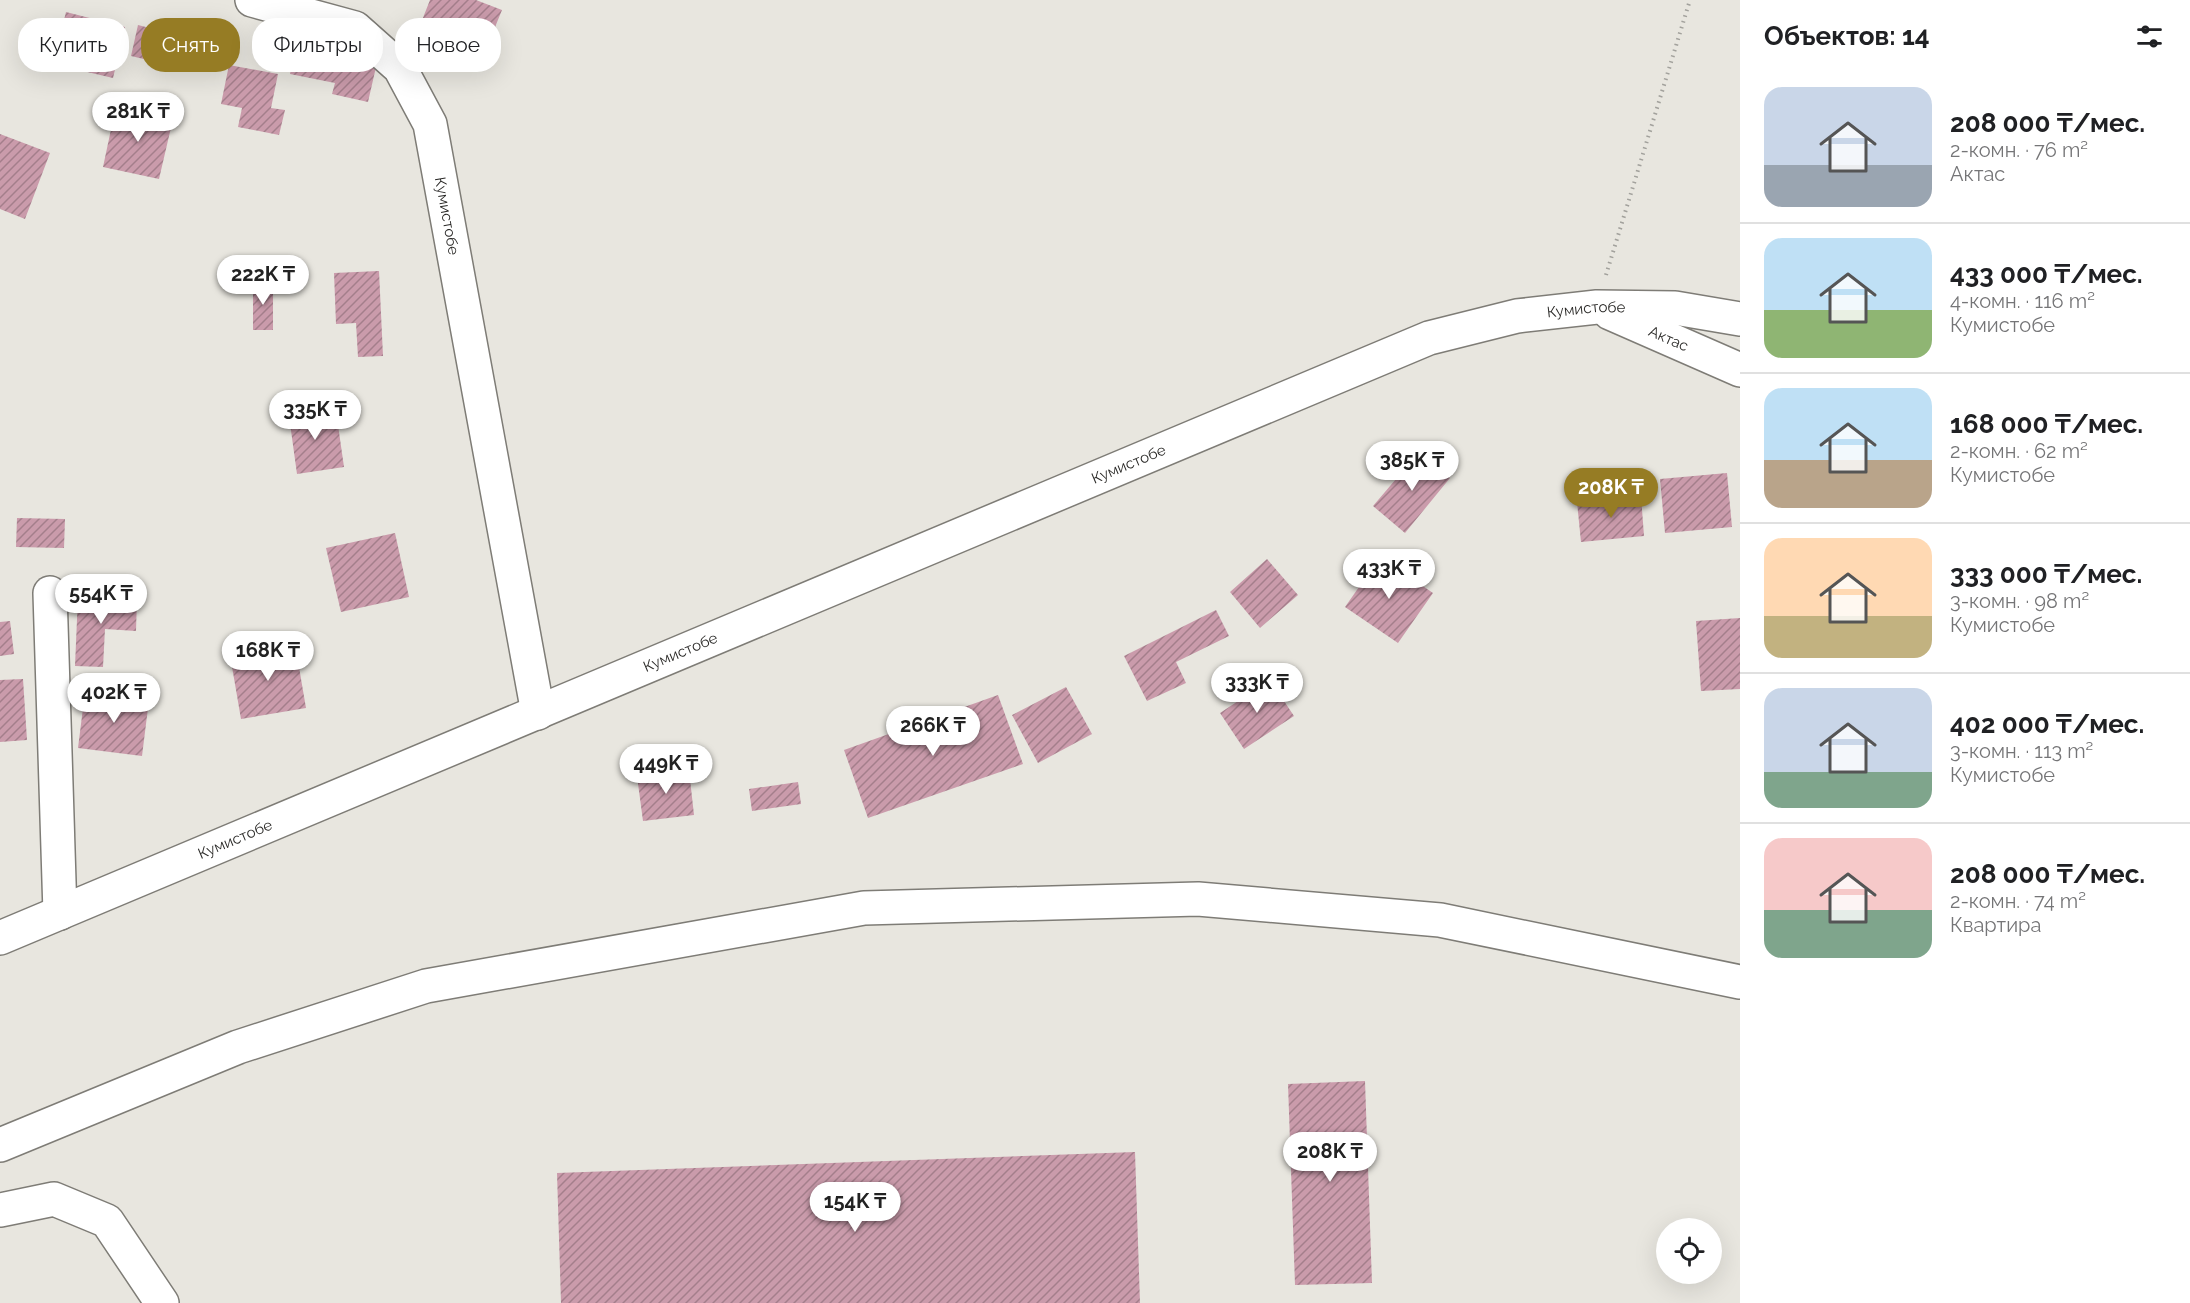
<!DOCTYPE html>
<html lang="ru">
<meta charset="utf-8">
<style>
:root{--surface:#fff;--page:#f6f6f6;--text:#202124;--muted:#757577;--line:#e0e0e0;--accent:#967c24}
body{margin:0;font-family:Raleway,sans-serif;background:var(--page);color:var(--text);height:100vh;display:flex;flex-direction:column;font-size:22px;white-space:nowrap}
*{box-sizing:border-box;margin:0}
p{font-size:20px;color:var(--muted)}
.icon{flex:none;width:33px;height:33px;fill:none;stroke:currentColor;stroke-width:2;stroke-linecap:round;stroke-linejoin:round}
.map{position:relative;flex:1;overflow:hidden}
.panel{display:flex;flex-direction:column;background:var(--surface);width:450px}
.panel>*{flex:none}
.guide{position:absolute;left:18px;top:18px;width:570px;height:54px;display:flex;gap:12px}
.tools{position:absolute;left:1656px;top:1218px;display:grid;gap:12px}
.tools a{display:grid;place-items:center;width:66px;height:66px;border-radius:50%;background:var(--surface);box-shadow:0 6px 24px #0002;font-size:30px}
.price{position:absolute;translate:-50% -51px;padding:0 14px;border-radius:21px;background:#fff;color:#222;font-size:20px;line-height:39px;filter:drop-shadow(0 2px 3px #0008)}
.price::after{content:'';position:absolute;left:50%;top:36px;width:18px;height:14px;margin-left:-9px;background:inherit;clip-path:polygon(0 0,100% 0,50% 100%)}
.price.on{background:var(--accent);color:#fff}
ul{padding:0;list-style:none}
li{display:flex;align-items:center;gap:18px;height:150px;padding:0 24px}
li+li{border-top:2px solid var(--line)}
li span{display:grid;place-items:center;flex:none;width:168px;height:120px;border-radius:18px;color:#555}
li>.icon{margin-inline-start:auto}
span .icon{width:72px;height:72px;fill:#fffc;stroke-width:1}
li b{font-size:26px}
h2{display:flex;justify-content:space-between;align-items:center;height:72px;padding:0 24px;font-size:26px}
.pill{padding:0 21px;border-radius:24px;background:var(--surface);box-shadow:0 6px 24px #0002;font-size:21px;line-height:54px}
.pill.on{background:var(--accent);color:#fff}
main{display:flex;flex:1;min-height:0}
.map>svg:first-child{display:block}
.building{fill:url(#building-hatch)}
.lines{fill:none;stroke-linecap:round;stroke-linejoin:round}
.minor-casing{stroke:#7e7c76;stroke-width:36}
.path{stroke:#a2a19c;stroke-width:4;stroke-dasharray:1.5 4.5;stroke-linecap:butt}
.minor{stroke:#fff;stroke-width:33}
.labels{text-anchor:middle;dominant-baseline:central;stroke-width:4.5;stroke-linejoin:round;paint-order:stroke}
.street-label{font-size:15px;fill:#2a2927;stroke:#fff}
</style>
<main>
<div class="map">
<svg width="1740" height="1303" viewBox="0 0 1740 1303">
<defs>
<pattern id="building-hatch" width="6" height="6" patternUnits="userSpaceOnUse" patternTransform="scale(1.5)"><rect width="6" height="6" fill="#ca9bab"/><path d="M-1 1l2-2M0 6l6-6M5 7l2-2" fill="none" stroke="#a47e8b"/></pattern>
</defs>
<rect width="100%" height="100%" fill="#e8e6df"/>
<path class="building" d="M430,0H476L502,10L482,59L417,33Z
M66,12L125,27L113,78L53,64Z
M138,25L193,39L186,69L131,56Z
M295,50L376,67L368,102L332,94L335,83L290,74Z
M229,65L278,74L271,108L285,110L279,135L238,127L242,108L221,104Z
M116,106L173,119L159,179L103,167Z
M0,134L50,153L25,219L0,209Z
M379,271L383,356L358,357L356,323L336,324L334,273Z
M253,283H273V330H253Z
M315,405L317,420L337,418L344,467L297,474L288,409Z
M1419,452L1450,478L1405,533L1373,506Z
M1727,473L1732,527L1665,533L1660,479Z
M1641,496L1644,536L1581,542L1577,502Z
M17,518L65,519L64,548L16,547Z
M395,533L409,597L341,612L326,548Z
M1380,557L1433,593L1398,643L1345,607Z
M1267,559L1298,595L1260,628L1230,592Z
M78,596L137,598L136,631L105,629L103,667L75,666Z
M1216,610L1229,636L1176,662L1186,683L1147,701L1124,656Z
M1740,618V689L1701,691L1696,621Z
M10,621L14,654L0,656V622Z
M295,644L306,708L241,719L230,655Z
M23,679L27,740L0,742V680Z
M1270,680L1294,716L1244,749L1220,713Z
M1066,687L1092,734L1038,763L1012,715Z
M85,692L149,700L142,756L78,748Z
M998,695L1023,764L868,818L844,750Z
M689,770L694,815L643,821L637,776Z
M798,782L801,804L752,811L749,789Z
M1365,1081L1372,1283L1295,1285L1288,1084Z
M1135,1152L1140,1303H561L557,1173Z"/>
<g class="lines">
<g class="minor-casing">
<g id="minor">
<path id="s1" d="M252,0L355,28L400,68L430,124L538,713"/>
<path id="s2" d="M1610,313L1740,370"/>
<path d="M50,593L60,913"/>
<path id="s3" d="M0,938L1429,338L1517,316L1597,307L1675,308L1740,319"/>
<path d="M0,1145L238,1047L426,986L864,908L1198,899L1440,920L1740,982"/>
<path d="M0,1210L54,1199L107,1221L162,1303"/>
</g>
</g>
<path class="path" d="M1606,275L1690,0"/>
<use href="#minor" class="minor"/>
</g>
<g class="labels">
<g class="street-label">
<text stroke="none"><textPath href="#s1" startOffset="324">Кумистобе</textPath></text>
<text stroke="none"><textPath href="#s3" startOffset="1710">Кумистобе</textPath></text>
<text stroke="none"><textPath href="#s2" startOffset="64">Актас</textPath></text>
<text stroke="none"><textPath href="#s3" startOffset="1224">Кумистобе</textPath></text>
<text stroke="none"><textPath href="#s3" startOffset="738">Кумистобе</textPath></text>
<text stroke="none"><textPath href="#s3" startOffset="255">Кумистобе</textPath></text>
</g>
</g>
</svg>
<div class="tools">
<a><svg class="icon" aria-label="locate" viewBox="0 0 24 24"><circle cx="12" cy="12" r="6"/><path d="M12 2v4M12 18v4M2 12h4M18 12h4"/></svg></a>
</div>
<b class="price" style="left:138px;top:143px">281K ₸</b>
<b class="price" style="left:263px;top:306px">222K ₸</b>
<b class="price" style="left:315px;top:441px">335K ₸</b>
<b class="price" style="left:1412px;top:492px">385K ₸</b>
<b class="price on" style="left:1611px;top:519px">208K ₸</b>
<b class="price" style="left:1389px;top:600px">433K ₸</b>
<b class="price" style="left:101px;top:625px">554K ₸</b>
<b class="price" style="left:268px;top:682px">168K ₸</b>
<b class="price" style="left:1257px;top:714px">333K ₸</b>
<b class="price" style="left:114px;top:724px">402K ₸</b>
<b class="price" style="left:933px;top:757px">266K ₸</b>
<b class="price" style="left:666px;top:795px">449K ₸</b>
<b class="price" style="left:1330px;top:1183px">208K ₸</b>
<b class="price" style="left:855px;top:1233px">154K ₸</b>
<div class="guide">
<a class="pill">Купить</a>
<a class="pill on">Снять</a>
<a class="pill">Фильтры</a>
<a class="pill">Новое</a>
</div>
</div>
<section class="panel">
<h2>Объектов: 14<svg class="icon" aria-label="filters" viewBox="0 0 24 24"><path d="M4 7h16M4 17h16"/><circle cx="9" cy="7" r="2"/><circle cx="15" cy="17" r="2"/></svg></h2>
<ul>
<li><span style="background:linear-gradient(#c9d6e8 65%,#9aa5b1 0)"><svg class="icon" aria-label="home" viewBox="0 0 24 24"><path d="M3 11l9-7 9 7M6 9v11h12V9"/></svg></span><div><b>208 000 ₸/мес.</b><p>2-комн. · 76 m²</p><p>Актас</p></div></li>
<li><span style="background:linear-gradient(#bfe0f5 60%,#8fb573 0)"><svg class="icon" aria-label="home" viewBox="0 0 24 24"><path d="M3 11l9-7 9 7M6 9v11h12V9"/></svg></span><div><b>433 000 ₸/мес.</b><p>4-комн. · 116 m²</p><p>Кумистобе</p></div></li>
<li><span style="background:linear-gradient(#bfe0f5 60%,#b9a48a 0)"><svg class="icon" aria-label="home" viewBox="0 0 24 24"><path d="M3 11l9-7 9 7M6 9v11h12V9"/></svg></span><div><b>168 000 ₸/мес.</b><p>2-комн. · 62 m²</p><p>Кумистобе</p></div></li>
<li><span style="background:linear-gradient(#ffd9b3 65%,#c2b280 0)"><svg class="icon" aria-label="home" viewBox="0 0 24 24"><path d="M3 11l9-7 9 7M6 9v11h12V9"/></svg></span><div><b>333 000 ₸/мес.</b><p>3-комн. · 98 m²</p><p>Кумистобе</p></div></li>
<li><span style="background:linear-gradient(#c9d6e8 70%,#7fa58c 0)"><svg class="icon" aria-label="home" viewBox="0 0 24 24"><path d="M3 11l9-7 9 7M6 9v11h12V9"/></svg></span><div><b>402 000 ₸/мес.</b><p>3-комн. · 113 m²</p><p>Кумистобе</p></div></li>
<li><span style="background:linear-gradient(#f6c9c9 60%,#7fa58c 0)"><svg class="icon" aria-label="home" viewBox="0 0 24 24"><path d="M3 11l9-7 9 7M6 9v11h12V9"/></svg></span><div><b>208 000 ₸/мес.</b><p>2-комн. · 74 m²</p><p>Квартира</p></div></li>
</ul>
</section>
</main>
